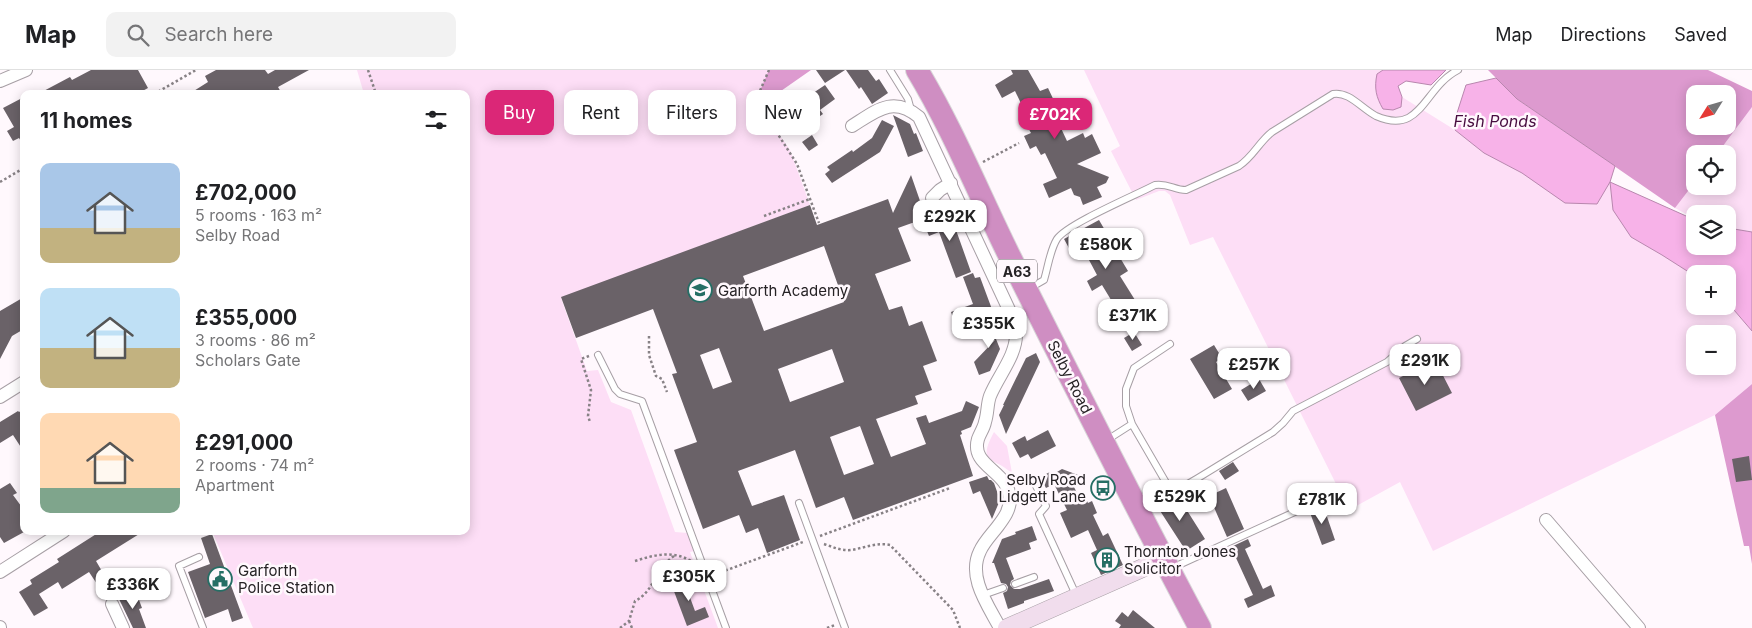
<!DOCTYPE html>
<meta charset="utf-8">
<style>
:root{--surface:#fff;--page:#f2f2f2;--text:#202124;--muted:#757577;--line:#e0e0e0;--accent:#db2777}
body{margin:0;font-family:Inter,sans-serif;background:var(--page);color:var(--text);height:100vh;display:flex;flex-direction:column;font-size:19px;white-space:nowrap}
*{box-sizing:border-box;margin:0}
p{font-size:16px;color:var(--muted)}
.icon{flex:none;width:28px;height:28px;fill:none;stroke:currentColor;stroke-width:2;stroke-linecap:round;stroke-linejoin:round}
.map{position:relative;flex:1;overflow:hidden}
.sheet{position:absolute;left:20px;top:20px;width:450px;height:445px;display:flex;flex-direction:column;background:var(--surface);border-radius:10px;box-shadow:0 2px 12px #0003}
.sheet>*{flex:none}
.top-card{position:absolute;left:485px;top:20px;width:475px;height:45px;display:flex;gap:10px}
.needle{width:32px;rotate:233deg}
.tools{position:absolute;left:1686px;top:15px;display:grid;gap:10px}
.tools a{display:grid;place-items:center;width:50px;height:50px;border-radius:10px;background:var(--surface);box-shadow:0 2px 12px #0003;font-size:25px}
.price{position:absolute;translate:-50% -42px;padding:0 11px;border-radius:10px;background:#fff;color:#222;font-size:16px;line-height:32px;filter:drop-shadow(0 1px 2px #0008)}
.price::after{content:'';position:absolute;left:50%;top:30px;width:15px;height:11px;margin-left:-8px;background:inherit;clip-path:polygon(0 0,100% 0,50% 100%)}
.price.active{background:var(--accent);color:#fff}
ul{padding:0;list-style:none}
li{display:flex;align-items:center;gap:15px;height:125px;padding:0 20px}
li span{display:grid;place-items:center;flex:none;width:140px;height:100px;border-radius:10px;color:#555}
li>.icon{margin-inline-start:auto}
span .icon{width:60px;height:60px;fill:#fffc;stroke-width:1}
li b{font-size:21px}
h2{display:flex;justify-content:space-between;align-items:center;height:60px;padding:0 20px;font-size:21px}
.pill{padding:0 18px;border-radius:10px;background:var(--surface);box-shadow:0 2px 12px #0003;font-size:18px;line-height:45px}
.pill.active{background:var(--accent);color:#fff}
header{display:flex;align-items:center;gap:30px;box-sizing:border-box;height:70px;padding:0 25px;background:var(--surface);border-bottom:1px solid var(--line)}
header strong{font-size:24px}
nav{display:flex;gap:28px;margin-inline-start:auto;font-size:18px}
.search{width:350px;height:45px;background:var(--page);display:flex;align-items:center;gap:12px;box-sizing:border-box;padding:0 18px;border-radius:10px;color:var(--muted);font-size:19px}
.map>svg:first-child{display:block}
.green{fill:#fddef6;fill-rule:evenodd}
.forest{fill:#dd9acf;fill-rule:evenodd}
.water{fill:#f7b2e8;stroke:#b887ae}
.building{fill:#6a6268;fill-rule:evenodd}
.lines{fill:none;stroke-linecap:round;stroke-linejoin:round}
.lane-casing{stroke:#a79fa5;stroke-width:8}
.street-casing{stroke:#a79fa5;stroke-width:14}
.secondary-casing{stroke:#a79fa5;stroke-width:19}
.highway-casing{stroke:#d8d7d8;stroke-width:24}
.path{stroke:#888286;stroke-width:2.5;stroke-dasharray:2.5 2.5;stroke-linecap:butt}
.lane{stroke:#fff;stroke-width:6}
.street{stroke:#fff;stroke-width:12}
.secondary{stroke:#f1dded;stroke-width:18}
.highway{stroke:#cf8ec2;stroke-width:22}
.labels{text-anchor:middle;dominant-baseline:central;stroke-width:5;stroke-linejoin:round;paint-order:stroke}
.shield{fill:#fff8fd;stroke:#676266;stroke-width:1}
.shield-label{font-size:14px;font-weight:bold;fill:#262225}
.poi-label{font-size:15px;fill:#262225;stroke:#fff8fd;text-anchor:start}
.street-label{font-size:15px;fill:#262225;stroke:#fff8fd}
.water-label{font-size:16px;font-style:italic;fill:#480d40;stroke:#fff8fd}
</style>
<header>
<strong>Map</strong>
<div class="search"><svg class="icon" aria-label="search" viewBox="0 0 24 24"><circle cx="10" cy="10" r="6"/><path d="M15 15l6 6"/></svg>Search here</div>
<nav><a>Map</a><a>Directions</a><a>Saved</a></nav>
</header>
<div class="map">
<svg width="1752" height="558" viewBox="0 0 1752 558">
<rect width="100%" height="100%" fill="#fff8fd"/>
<path class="green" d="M357,0H771L757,33L790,80L810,135L561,228L587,301L598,300L611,332L631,340L675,462L688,463L694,481L690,482L718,558H253L212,461H466V24H364Z
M1084,0H1383L1377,5L1401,37L1402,27L1455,60L1484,83L1522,103L1610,112L1631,167L1662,185L1695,206V236H1728V233L1752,261V314L1715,345L1433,481L1400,412L1349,440L1213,167L1190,175L1170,125L1165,121H1159L1136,130L1111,81L1120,76ZM1695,264H1728V296H1695Z
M1752,37V162L1728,158V144H1695V149L1675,138L1695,112V116H1728V84H1717Z
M994,362L1007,376L1012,403C992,386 977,394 994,362Z"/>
<path class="forest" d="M769,0H811L768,30H756Z
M1488,0H1708L1752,21V37L1717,84H1695V112L1675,138L1517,29ZM1695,24H1728V56H1695Z
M1752,314V494L1749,476H1744L1715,345Z"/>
<path class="water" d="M1383,0H1446L1431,15L1406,11L1398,16L1402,27L1401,37L1393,40L1383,39C1376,27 1374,18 1377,4Z
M1496,8L1517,29L1615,96L1610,112L1695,150V176H1728V158L1752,162V261L1728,233V204H1695V206L1662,185L1631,167L1613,140L1610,112L1597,134L1565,133L1522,103L1484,83L1455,60L1457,43L1466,15Z"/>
<path class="building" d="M91,0H138L148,18L137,24H38L70,7L72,10Z
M216,0H265L268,4L275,0H309L278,17L282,24H189L208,12L205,6Z
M816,0H845L825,13Z
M846,0H868L876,11L879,9L888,23L872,34L861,17L859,19Z
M1011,0H1028L1040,21L1048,18L1057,37L1052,39L1067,71L1083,63L1085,68L1092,64L1101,83L1077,94L1109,107L1106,113L1097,117L1102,127L1083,135L1080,127L1074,125L1071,118L1049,128L1043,114L1057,108L1045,83L1041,85L1036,76L1030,79L1024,66L1031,63L1026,54L1030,52L1015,21L1002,28L995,15L1013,4Z
M825,15L835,29L820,40L823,44L798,61L785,42Z
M24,27V76L19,68L13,71L7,61L14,57L3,38Z
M893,45L910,54L914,64L916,63L923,81L908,87Z
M882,50L894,56L880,82L832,113L825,104L830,100L827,97L852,80L853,82L872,68Z
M812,65L818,75L809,81L802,72Z
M911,105L926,148L898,158L911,191L875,204L889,240L902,236L909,256L922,251L937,291L923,296L932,320L915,326L918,334L876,349L891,387L926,374L916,348L926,345L929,353L962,341L966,331L979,337L971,357L961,361L962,364L960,365L973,406L853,450L844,427L816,438L795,380L738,401L752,436L784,425L800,470L767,483L758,458L746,463L739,445L703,459L674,380L697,372L672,304L677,303L653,239L576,268L561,227L810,135L817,155L888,129L893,143ZM824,176L844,232L764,261L743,206ZM719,278L732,312L713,319L700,285ZM832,279L844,312L790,332L778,299ZM860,356L874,394L844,405L830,367Z
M955,144L961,159L956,160L971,202L956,208L939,162L929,166L922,149L933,145L935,151Z
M1099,150L1109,167L1103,170L1111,183L1119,186L1128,201L1120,206L1135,230L1134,232L1143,247L1126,258L1117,244L1119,243L1102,215L1092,221L1087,211L1097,205L1081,175L1070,180L1064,169Z
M973,203L975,208L980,207L993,242L955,254L951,242L973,234L963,207Z
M24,227V259L12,266L0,289V241Z
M997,252L1003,267L996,269L1000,279L990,301L979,305L974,292L995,270L987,273L981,257Z
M1134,262L1142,275L1132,281L1124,268Z
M1214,275L1222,288L1216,292L1232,319L1214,329L1190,289Z
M1036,283L1040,292L1006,364L999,345L1004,335H1003L1026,288Z
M1435,290L1452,323L1416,341L1399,308Z
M1259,309L1266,321L1248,331L1241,320Z
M24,339V382L13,365L0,373V352L18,341L19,342Z
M1048,360L1056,376L1031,389L1028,384L1020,388L1012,373L1025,366L1027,371Z
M1749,386L1752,410L1736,412L1732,389Z
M1233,392L1239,401L1225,410L1219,401Z
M1062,399L1078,405L1074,417L1082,433L1087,431L1088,433L1092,431L1097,443L1093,445L1103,466L1108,463L1123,495L1101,505L1091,483L1097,480L1088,460L1071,468L1060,443L1067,440L1054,414L1046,418L1040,407L1050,402L1052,405Z
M987,406L989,410H991L994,413L1000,430L992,449L980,421L973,424L969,412Z
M10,413L17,423L13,425L24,440V462L4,473L0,467V419Z
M1226,418L1244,459L1227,467L1209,426Z
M1171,423L1178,434L1181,431L1205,469L1186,481L1155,433Z
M1323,435L1335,470L1322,475L1309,440Z
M1032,456L1037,470L1029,473L1031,479L1006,488L1014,509L1011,511L1010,515L1014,519H1020L1049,509L1054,521L1024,531V533L1008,539L1003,523L1007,521L1008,517L1006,514L1001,513L994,493H992L1002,469L1016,464L1015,462Z
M101,461H144L96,491L106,508L97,514L89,502L62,519L58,512L39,524L48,538L34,546L19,522L32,514L30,510L59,492L57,489Z
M212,464L243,548L232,552L228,539L205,548L188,502L210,494L201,468Z
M1248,469L1251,476L1245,479L1263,519L1271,515L1275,526L1248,538L1244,529L1253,525L1231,477Z
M694,508L698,518L688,522L695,541L705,537L709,547L687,556L672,516Z
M136,522L142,538L139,539L146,558H133L119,529Z
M1133,540L1155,558H1119L1121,555L1115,551L1122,542L1128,547Z"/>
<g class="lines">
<g class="lane-casing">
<path id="lane" d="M890,0L908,29L911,40
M1030,218L1044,210C1048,197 1050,180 1057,169C1067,154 1136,125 1155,115C1168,113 1174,120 1186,120L1239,96C1253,87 1259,72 1272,62L1333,24C1349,21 1362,39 1376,46C1422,66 1423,18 1458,0
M959,260L994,247L1011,244
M598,285L615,319L620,324L642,331L726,558
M1132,354L1168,416
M1107,370L1132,354L1126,336V319L1134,298L1170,274
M1032,408L1046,436L1039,444L1077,527
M1137,431L1160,417L1186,415L1198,408L1273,362L1283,353L1293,341L1387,292L1405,276L1417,269
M799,433L845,558
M199,487L179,496L203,558
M1172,498L1299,440
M1015,514L1034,507
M983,525L1003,518"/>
</g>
<g class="street-casing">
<path id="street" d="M0,11L26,0
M852,56C876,41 893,25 919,47L1011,244C1013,250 1016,257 1016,263C1017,285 998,306 990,326C987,334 988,343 985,352C984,358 980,363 978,369C970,397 1009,400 1010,429C1010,440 1004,448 998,456C992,464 984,472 980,481C967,507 988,535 1000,558
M932,128L940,120L951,113
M0,327L24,312
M1546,450L1639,558
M0,502L64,461
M112,534L123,558
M0,557V558"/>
</g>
<g class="secondary-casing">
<path id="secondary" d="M1007,558L1163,489"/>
</g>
<g class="highway-casing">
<path id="highway" d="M917,0C952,58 978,122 1008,183C1071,309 1134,434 1200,558"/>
</g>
<path class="path" d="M368,0L376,24
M769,0L756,30L797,94L819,153
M154,24L196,0
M983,92L1019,73
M0,112L24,98
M764,146L810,129
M649,266V285L656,306L662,309L667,322
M589,286L581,289L591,320L588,346L590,352
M820,466L950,418
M824,474C833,477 841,481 851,480C864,478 877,472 890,475L953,540L960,558
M635,491C654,485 673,480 691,491
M716,504L803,472
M629,551L632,558
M620,558L629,551L635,531C654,522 655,499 674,486
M827,558L835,555"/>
<use href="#lane" class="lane"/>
<use href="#street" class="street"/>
<use href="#secondary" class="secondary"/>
<use href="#highway" class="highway"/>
</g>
<defs>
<g id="school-ring" transform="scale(1.25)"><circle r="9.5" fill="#fff8fd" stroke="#266e65" stroke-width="1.5"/><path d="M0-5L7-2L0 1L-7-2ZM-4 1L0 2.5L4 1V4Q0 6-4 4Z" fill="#266e65"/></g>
<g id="bus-ring" transform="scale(1.25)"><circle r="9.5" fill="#fff8fd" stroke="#266e65" stroke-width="1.5"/><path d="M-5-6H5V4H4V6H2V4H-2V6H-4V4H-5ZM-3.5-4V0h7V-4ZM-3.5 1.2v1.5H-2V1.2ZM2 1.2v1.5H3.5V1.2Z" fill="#266e65"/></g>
<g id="building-ring" transform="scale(1.25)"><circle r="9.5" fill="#fff8fd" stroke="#266e65" stroke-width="1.5"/><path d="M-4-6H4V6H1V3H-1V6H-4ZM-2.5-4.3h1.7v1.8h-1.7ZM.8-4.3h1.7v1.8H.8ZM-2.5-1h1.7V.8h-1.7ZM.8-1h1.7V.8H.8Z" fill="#266e65"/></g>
<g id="civic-ring" transform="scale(1.25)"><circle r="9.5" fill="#fff8fd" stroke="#266e65" stroke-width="1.5"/><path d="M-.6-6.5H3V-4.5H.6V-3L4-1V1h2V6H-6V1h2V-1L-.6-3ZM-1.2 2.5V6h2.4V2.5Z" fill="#266e65"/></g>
</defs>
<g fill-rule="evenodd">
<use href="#school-ring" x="700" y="220"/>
<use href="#bus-ring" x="1103" y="418"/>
<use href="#building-ring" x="1107" y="490"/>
<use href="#civic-ring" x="220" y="509"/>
</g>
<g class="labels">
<rect class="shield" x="997" y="189.5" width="40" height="23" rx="4"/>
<g class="shield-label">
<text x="1017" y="201">A63</text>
</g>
<g class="poi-label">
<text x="718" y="220">Garforth Academy</text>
<text x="1086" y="409" text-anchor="end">Selby Road<tspan x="1086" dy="17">Lidgett Lane</tspan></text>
<text x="1124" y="481">Thornton Jones<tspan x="1124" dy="17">Solicitor</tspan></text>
<text x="238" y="500">Garforth<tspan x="238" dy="17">Police Station</tspan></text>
</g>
<g class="street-label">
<text transform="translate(1070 307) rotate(63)">Selby Road</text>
</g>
<g class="water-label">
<text x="1495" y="51">Fish Ponds</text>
</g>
</g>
</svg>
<div class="tools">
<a><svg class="needle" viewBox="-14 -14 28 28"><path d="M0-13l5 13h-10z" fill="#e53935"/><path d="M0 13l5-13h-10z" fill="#757577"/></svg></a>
<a><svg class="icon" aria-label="locate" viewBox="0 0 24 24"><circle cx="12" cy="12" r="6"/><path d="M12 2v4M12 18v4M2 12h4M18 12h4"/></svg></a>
<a><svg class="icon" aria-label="layers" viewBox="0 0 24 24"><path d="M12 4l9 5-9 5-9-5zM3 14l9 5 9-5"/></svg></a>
<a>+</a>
<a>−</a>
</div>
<b class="price active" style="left:1055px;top:70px">£702K</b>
<b class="price" style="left:950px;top:172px">£292K</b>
<b class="price" style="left:1106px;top:200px">£580K</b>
<b class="price" style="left:1133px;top:271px">£371K</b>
<b class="price" style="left:989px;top:279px">£355K</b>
<b class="price" style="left:1425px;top:316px">£291K</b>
<b class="price" style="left:1254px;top:320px">£257K</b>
<b class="price" style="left:1180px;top:452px">£529K</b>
<b class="price" style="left:1322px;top:455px">£781K</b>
<b class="price" style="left:689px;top:532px">£305K</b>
<b class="price" style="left:133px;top:540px">£336K</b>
<div class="top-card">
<a class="pill active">Buy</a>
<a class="pill">Rent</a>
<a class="pill">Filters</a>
<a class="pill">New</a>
</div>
<section class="sheet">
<h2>11 homes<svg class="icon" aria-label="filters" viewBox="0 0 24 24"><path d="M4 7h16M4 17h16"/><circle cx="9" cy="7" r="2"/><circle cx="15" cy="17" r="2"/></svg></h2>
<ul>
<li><span style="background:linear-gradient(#a9c7e8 65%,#c2b280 0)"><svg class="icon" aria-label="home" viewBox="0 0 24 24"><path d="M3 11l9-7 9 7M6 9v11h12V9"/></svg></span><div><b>£702,000</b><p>5 rooms · 163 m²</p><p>Selby Road</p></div></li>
<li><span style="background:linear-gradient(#bfe0f5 60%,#c2b280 0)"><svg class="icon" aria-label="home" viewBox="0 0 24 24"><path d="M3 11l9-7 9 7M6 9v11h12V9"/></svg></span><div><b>£355,000</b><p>3 rooms · 86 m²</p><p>Scholars Gate</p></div></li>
<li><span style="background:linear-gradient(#ffd9b3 75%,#7fa58c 0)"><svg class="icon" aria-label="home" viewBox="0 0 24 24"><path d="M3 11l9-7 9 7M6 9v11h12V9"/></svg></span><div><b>£291,000</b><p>2 rooms · 74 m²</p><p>Apartment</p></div></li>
</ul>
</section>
</div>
